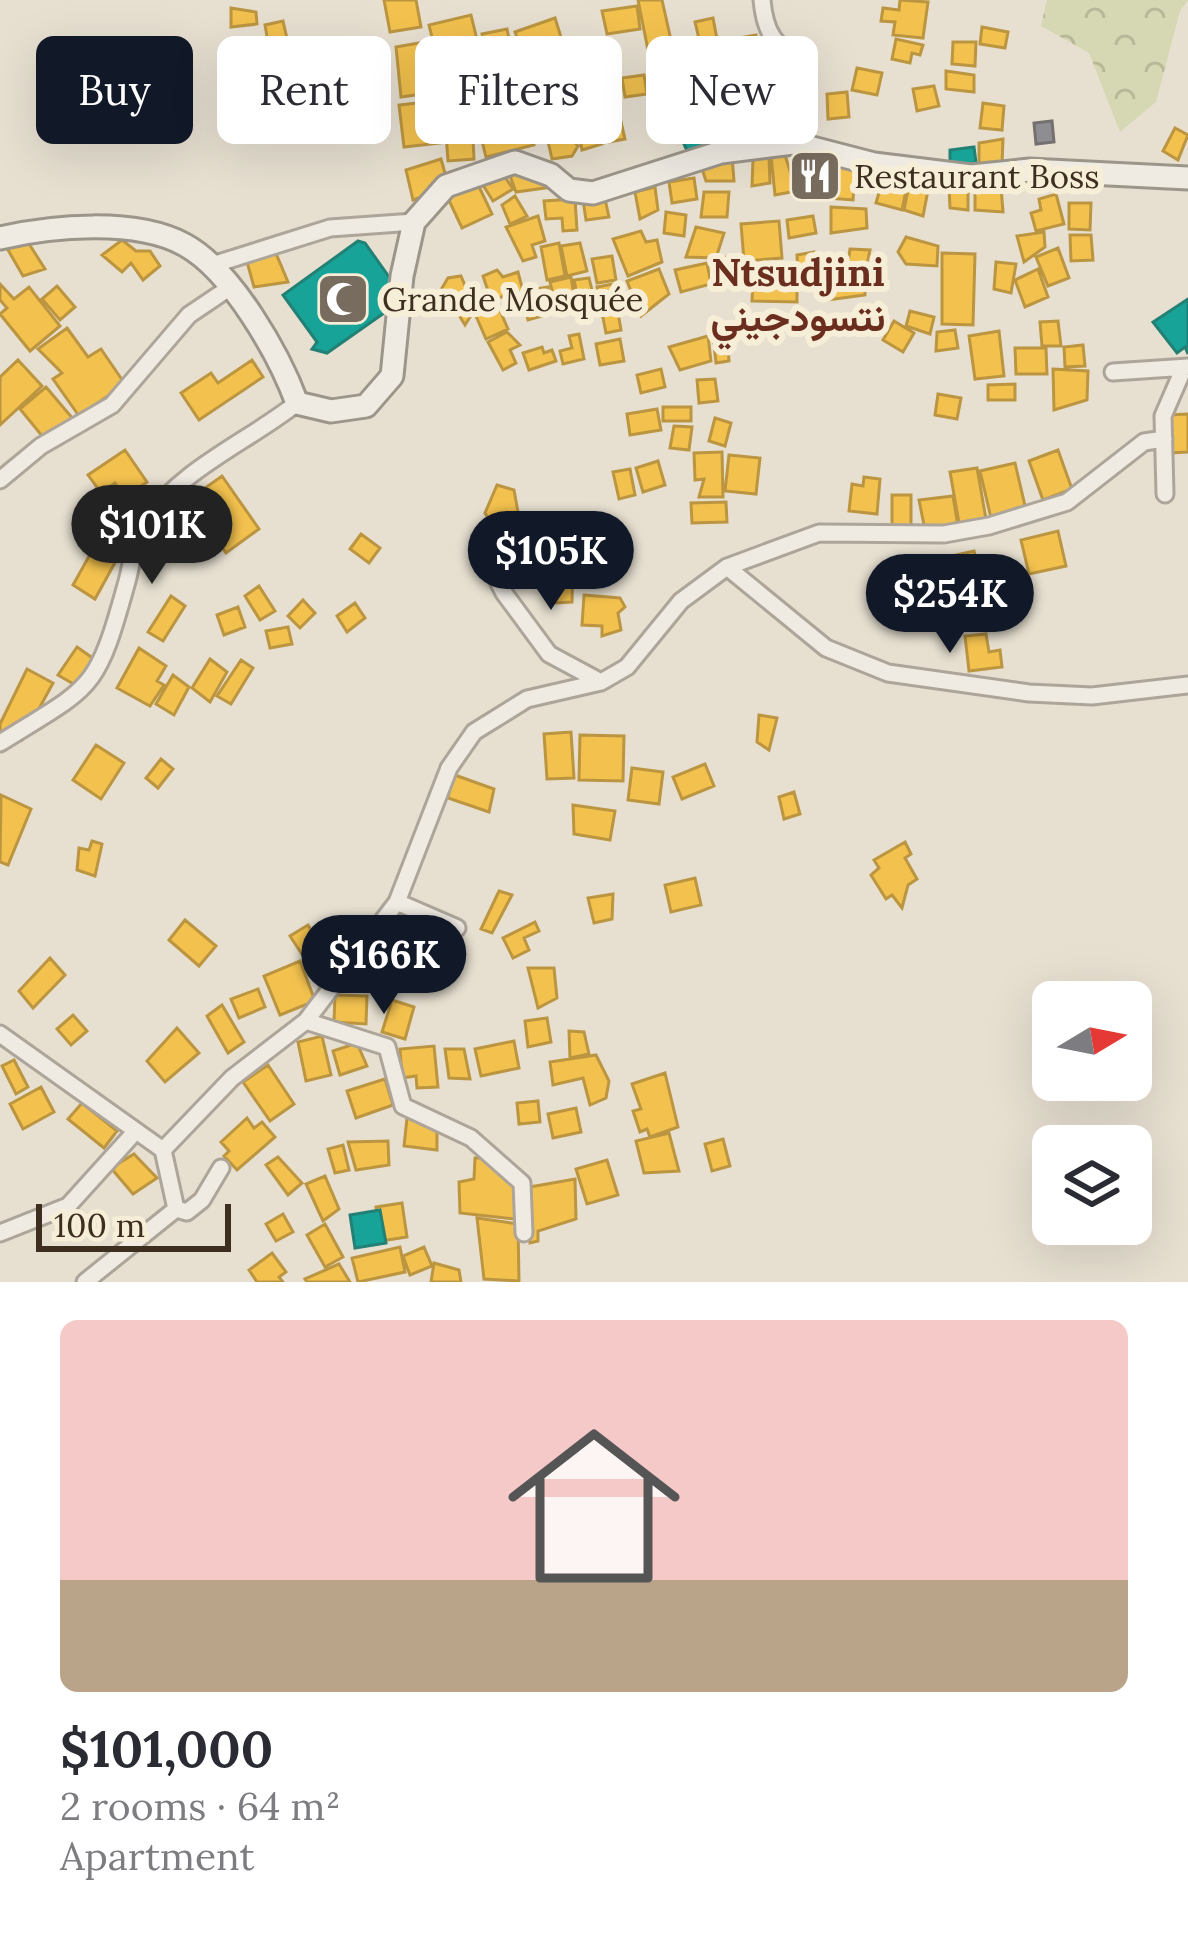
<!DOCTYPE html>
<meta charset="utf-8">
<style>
:root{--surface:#fff;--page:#f7f7f7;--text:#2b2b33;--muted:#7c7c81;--line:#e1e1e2;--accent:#111827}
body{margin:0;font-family:Lora,Vazirmatn,serif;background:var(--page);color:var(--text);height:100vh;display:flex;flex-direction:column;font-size:45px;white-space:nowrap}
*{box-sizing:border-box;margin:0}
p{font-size:39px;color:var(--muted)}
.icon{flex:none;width:66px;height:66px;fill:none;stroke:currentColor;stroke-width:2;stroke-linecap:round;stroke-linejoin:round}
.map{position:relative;height:1282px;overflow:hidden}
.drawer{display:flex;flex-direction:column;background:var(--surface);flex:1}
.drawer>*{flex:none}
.top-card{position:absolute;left:36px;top:36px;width:1116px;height:108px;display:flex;gap:24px}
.needle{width:78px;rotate:80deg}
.fabs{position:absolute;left:1032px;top:981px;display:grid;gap:24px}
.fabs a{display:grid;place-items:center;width:120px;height:120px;border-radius:18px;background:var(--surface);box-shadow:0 12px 48px #0002;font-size:60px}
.scale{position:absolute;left:36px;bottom:30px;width:195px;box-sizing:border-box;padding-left:12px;border:6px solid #3d2e20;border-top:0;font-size:33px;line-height:42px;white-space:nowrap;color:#3d2e20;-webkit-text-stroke:9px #f7eed8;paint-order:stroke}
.price{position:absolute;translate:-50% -102px;padding:0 27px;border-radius:42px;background:var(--accent);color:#fff;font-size:39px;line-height:78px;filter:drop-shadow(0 3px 6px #0008)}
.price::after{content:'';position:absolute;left:50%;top:72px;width:36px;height:27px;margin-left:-18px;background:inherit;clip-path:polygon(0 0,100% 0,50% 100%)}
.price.active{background:#222;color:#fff}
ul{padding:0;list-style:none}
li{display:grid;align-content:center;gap:24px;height:636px;padding:0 60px}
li+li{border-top:3px solid var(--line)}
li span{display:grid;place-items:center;height:372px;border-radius:18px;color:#555}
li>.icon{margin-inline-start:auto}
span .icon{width:216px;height:216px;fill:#fffc;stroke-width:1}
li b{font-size:51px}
.chip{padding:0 42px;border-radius:18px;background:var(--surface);box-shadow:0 12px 48px #0002;font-size:42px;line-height:108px}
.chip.active{background:var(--accent);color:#fff}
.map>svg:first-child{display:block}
.forest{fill:url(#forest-crowns)}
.homes{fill:#f2c14e;stroke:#bc9540;stroke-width:3}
.public{fill:#17a398;stroke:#228074;stroke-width:3}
.industry{fill:#8d8d92;stroke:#757070;stroke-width:3}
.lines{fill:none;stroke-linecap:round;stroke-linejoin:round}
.street-casing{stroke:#ada599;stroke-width:21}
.secondary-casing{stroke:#9c958a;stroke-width:27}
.street{stroke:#efebe3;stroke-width:15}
.secondary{stroke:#efebe3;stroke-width:21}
.labels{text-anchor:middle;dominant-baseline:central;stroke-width:12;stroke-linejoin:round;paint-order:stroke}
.poi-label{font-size:33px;fill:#3d2e20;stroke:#f7eed8;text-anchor:start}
.quarter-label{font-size:39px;font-weight:bold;fill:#6b2e1e;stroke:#f7eed8}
</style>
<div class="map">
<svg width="1188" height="1282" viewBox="0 0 1188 1282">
<defs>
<pattern id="forest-crowns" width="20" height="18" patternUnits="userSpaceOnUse" patternTransform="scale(3)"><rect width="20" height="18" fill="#d6d7b3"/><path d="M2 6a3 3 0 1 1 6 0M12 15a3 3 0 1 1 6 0" fill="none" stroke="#b9b99a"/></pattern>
</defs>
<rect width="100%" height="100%" fill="#e7e0d1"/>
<path class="forest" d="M1047,0H1188L1180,11L1156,102L1120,132L1089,53L1041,26Z"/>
<path class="homes" d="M384,0H416L421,27L390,32Z
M638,0H662L675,58L650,60Z
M900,0L928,2L923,38L893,35L895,22L881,21L883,8L899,10Z
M637,6L640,29L607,34L602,11Z
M231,8L256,12L257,24L231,27Z
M471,15L480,52L438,62L429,25Z
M555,18L561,37L522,51L515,32Z
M713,18L717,39L700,43L695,22Z
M283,21L293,65L273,71L265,25Z
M982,27L1008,32L1005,48L980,44Z
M507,29L511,48L486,52L482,34Z
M756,35L761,56L744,60L739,38Z
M896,39L923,45L920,55L912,53L910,63L892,59Z
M430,41L437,92L401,97L396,47Z
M561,41L574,67L542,83L529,57Z
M953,42H976L975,66L952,64Z
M724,47L725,67L705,68L703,49Z
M598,52L610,77L598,82L604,96L590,103L574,64Z
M517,54L518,67L487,71L485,57Z
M478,60L486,110L445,117L436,67Z
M857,68L882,73L877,95L852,90Z
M946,71L974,75V92L946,89Z
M644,75L647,94L625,97L622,78Z
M934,86L939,106L917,111L913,89Z
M524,89L527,108L495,112L493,94Z
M847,92L849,117L828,119L827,94Z
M580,93L587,112L566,120L559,101Z
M616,100L625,139L603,143L589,107Z
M435,101L440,143L404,147L399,105Z
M983,103L1004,106L1002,130L980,128Z
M525,109L534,145L486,157L477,121Z
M587,115L598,125L602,144L582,150L576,119Z
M472,119L474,159L448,161L445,121Z
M1175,128L1188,135L1178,160L1163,151Z
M567,134L578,146L572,156L552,159L547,137Z
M1003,139L1002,165L979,166V143Z
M785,155L796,191L775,195L771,156Z
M732,156L734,181H706L701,166Z
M769,157L770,183L752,186L753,159Z
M441,159L447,180L432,193L413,200L406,170Z
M827,159L856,163L853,200L828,198Z
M507,168L538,171L545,188L516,192Z
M886,168L910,171L902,210L876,203Z
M501,171L513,189L493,201L481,182Z
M911,175H931L923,216L904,210Z
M475,178L492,214L462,228L445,192Z
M694,178L697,199L672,203L669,182Z
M975,183L1001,187L1003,212L975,210Z
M655,187L658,210L640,219L635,192Z
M949,188L968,189V210L950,208Z
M704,192H729L727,217H701Z
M1056,194L1064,224L1036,231L1031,213L1041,210L1039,199Z
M515,196L527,216L510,224L502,205Z
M575,199L577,230L563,231L562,218L546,219L544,201Z
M605,199L609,217L586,220L583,200Z
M1069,203H1091L1090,230L1069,229Z
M831,207L866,209L867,228L831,233Z
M666,212L686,215L684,236L664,233Z
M538,216L545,241L532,245L536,257L523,261L506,227Z
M813,216L816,233L789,238L787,220Z
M779,221L782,258L744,261L741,224Z
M696,227L724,233L716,258L686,257Z
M641,231L646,242L657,240L662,262L628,276L613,239Z
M1044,232L1045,247L1024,262L1017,236Z
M1070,235H1091L1093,260L1071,261Z
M906,237L938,246L937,266L906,264L898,252Z
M26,239L45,269L23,276L4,243Z
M122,240L136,251H150L160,266L143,280L131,263L122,272L102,255Z
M559,243L565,276L547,280L541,247Z
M580,243L587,271L567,276L561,246Z
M1058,248L1069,278L1048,286L1036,257Z
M850,249L870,250L866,270H847Z
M275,251L288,282L254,287L247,262Z
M814,252L816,274L798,275L797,255Z
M942,253L975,254L973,325L942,324Z
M612,256L616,280L597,283L592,259Z
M727,257L737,282L718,286L713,260Z
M996,262L1016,264L1011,293L994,289Z
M707,263L711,284L681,292L675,270Z
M659,269L669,294L641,316L627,281Z
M1038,269L1048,297L1025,307L1015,280Z
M497,270L503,277L518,272L523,291L491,300L483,276Z
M822,270L865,273V295L827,300Z
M461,276L475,309L465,325L442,288L448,278Z
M571,277L576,306L557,310L550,282Z
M589,278L595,302L580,307L574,280Z
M753,279L797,280V302L752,301Z
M0,284L14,299L29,287L60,326L30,351L0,314L7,308L0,300Z
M613,284L621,330L606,333L597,287Z
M57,286L75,307L60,320L42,299Z
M548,287L553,313L528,320L526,311L533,309L530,290Z
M498,306L508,329L486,339L476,316Z
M910,311L934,317L930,334L906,326Z
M894,321L914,333L903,352L883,340Z
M1058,321L1061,346H1042L1040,322Z
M67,328L88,357L101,349L125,384L79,416L53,379L62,373L38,349Z
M955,330L958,348L936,351L937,332Z
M999,331L1004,376L975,379L969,336Z
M507,332L520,345L510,350L516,363L503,370L488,342Z
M727,333L729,361L716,363L713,335Z
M579,334L584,359L563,364L560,351L572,348L569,336Z
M708,336L711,361L680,370L669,347Z
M620,339L624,361L600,365L596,344Z
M1083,345L1085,366L1065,367L1064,347Z
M542,347L544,353L552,350L556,361L529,370L523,353Z
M1015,348H1046L1047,374H1016Z
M18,360L42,386L0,425V377Z
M252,360L263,377L199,420L181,393L211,373L218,383Z
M661,369L665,387L641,393L637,375Z
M1053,369L1088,371L1087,400L1054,410Z
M715,379L718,401L699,403L697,380Z
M1015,384V400H988V385Z
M46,387L74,420L47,442L20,409Z
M938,394L961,398L957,419L935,415Z
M663,407H691V421H663Z
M657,409L661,430L630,435L627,414Z
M1188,414V452L1170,453L1168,415Z
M715,418L731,423L725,446L709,441Z
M674,426L692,427L689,450L670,448Z
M125,450L147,482L125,497L115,483L101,493L88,475Z
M1058,450L1072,489L1043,500L1029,461Z
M722,452L723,497H699L704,479L695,480L694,453Z
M729,455L760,458L756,494L725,491Z
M658,461L665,485L643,492L636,468Z
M1015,463L1026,510L991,518L980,471Z
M977,468L986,519L959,523L950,472Z
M630,469L635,495L619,499L613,472Z
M222,476L259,529L226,553L188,500Z
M864,477L880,479L877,514L849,511L852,484L863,486Z
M497,485L514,490L520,523L503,541L485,513Z
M892,495H911V526H892Z
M953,496L958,526L925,530L919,500Z
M726,502L727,522L692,523L691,503Z
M1058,531L1066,566L1029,574L1021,540Z
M361,534L380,548L369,563L350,549Z
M98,540L118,557L95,599L73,585Z
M515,547L565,551L564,560H573L572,602L555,603L554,578L515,580Z
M974,551L980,574H947L943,558Z
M259,586L275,611L260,620L245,596Z
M584,595L620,598L625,607L618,613L621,630L602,636V626L582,625Z
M171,596L185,606L163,641L148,632Z
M303,600L315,613L300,628L288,616Z
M355,603L365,618L347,632L337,616Z
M238,607L245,627L224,635L217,615Z
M288,627L292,644L270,648L266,631Z
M986,634L989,652L1000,650L1002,667L969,671L965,636Z
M77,647L94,659L77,686L58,675Z
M139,648L166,666L157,681L164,685L150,706L117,688Z
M210,659L227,672L210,702L192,688Z
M241,660L253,668L231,704L217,696Z
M27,669L53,683L22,740L0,731V724Z
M173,675L189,687L174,715L156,704Z
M759,715L777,718L769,750L757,742Z
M571,732L574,778L547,779L544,734Z
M580,735L624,736L623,781L579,780Z
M96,745L124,763L101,799L73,780Z
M161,759L173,769L158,788L146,778Z
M705,764L714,786L682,799L673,777Z
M632,768L663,772L659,804L628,800Z
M452,774L494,789L489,812L448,798Z
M794,792L800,814L784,819L779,797Z
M1,795L31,809L8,865L0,862Z
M573,805L615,811L610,840L574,834Z
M92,841L102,844L95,876L77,870L79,848L89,850Z
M905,842L911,854L905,858L917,879L908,885L902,908L892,895L886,899L871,875L879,868L874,860Z
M695,878L701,905L671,912L665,885Z
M499,891L512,895L492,933L481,929Z
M613,894L612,919L594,923L588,898Z
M396,908L423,921L402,966L374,953Z
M185,920L216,946L199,966L169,940Z
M535,922L539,931L524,938L529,950L513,958L503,938Z
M308,925L324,951L307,962L290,936Z
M337,925L346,945L328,953L319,933Z
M50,958L65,975L33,1008L19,991Z
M300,961L315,1001L280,1015L264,976Z
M528,968H554L557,998L538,1008Z
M258,989L265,1007L239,1018L231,999Z
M335,995L367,996L366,1024L334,1022Z
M392,1000L414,1007L405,1039L382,1032Z
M222,1005L244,1042L228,1053L207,1016Z
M73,1015L87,1031L71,1045L57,1029Z
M547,1018L551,1042L528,1047L525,1021Z
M177,1028L199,1053L165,1082L147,1061Z
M569,1031L584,1032L589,1054L570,1058Z
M322,1036L331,1075L306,1081L298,1042Z
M514,1041L519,1068L481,1076L475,1049Z
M357,1043L367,1066L340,1075L333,1051Z
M434,1046L438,1087L417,1088L416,1076L402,1078L400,1049Z
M445,1049H464L470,1079L449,1078Z
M596,1055L609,1081L606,1098L590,1105L583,1078L553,1085L550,1062Z
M14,1060L28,1087L16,1094L2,1066Z
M268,1065L294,1104L270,1121L243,1082Z
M665,1073L678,1127L650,1137L647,1129L640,1132L633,1111L641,1109L632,1084Z
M385,1079L393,1105L356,1118L347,1091Z
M41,1087L54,1112L23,1129L10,1104Z
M538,1101L540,1122L519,1124L517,1103Z
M82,1103L117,1131L104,1148L68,1119Z
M576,1108L581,1132L553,1138L548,1114Z
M247,1118L254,1128L262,1122L275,1137L237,1170L224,1156L229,1151L221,1142Z
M407,1118L437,1126V1150L404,1146Z
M669,1133L679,1171L644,1173L636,1141Z
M723,1139L730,1166L712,1171L705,1144Z
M388,1141L389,1165L356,1170L348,1142Z
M343,1145L349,1170L335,1173L328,1149Z
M134,1154L157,1178L133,1194L111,1168Z
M278,1157L302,1183L288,1195L266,1165Z
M475,1158H482L515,1185V1219L460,1213L459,1182L474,1179Z
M607,1160L618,1195L587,1204L576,1169Z
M325,1176L339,1209L323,1221L306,1184Z
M575,1179L576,1219L538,1231V1241L530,1243L524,1188Z
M402,1203L407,1237L381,1241L376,1207Z
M283,1214L293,1232L276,1241L266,1224Z
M477,1218L518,1224L519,1281L484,1279Z
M325,1224L343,1257L325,1267L307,1235Z
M400,1247L405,1272L358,1282L352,1258Z
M424,1247L432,1266L410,1275L403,1256Z
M272,1253L286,1272L279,1277L283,1282H257L249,1270Z
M434,1263L459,1270L461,1282H431Z
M339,1264L350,1282H307L305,1279Z"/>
<path class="public" d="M699,124L710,148L689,155L677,129Z
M974,147L976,163L950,166V150Z
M358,241L365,243L399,291L394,306L327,353L312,349L317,342L283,295Z
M1188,299V354L1185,347L1177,353L1153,322Z
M380,1210L386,1243L355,1248L350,1215Z"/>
<path class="industry" d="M1052,121L1054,142L1036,144L1034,123Z"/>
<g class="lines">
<g class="street-casing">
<path id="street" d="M762,0C767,57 796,45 805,74C811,93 804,123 804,144
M209,266L330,228L414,222
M1113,372L1188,367
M0,480L41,446L112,405L189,315L229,288
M1165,494L1163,416L1183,370
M485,556L504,593L549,654L601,682
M727,567L826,648L888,673L1029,693L1092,696L1188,685
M0,743C93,685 96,693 126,585C132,566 133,540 144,523C182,468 246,443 297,403
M397,902L449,768L474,732L527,699L601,682L627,667L681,601L727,567L819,533L944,534L989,526L1067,502L1144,442L1164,439
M306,1021L397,902L457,928
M0,1034L163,1150L176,1209L187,1212L202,1200L221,1168
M163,1150L232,1078L306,1021L387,1047L403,1106L471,1138L522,1183L524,1233
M0,1233L68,1206L134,1133
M85,1282L176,1209"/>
</g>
<g class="secondary-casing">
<path id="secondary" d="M0,238C52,226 136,218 185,245C232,271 279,354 297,403L331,411L366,406L392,376L402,276L414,222L446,186L515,162L551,175L569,190L593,193L721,152L793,143L874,164L971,176L1030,170L1188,178"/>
</g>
<use href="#street" class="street"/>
<use href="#secondary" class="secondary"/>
</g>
<defs>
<g id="restaurant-square" transform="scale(2.7)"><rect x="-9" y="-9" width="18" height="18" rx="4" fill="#786c5e" stroke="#f7eed8"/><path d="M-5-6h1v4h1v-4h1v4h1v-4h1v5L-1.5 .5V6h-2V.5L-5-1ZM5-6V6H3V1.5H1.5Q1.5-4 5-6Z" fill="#fff"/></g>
<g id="mosque-square" transform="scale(2.7)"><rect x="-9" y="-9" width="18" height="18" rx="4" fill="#786c5e" stroke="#f7eed8"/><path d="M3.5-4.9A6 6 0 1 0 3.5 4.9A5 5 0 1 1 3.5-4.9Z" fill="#fff"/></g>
</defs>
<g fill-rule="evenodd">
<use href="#restaurant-square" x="815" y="176"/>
<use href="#mosque-square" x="343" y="299"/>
</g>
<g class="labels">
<g class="poi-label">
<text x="854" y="176">Restaurant Boss</text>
<text x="382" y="299">Grande Mosquée</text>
</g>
<g class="quarter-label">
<text x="798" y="272">Ntsudjini<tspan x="798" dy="45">نتسودجيني</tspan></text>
</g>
</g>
</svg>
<div class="fabs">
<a><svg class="needle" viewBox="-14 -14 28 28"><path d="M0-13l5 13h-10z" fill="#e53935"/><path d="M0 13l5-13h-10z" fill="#7c7c81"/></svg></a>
<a><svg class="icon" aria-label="layers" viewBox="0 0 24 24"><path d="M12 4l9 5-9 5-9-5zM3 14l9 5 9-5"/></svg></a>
</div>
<div class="scale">100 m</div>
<b class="price active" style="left:152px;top:587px">$101K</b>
<b class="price" style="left:551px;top:613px">$105K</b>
<b class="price" style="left:950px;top:656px">$254K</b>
<b class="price" style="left:384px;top:1017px">$166K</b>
<div class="top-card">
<a class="chip active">Buy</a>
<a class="chip">Rent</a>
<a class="chip">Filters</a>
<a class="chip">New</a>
</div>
</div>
<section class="drawer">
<ul>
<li><span style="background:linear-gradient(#f6c9c9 70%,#b9a48a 0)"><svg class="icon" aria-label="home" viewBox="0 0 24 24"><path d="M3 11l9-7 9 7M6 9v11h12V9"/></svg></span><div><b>$101,000</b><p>2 rooms · 64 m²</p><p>Apartment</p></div></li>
</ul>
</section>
